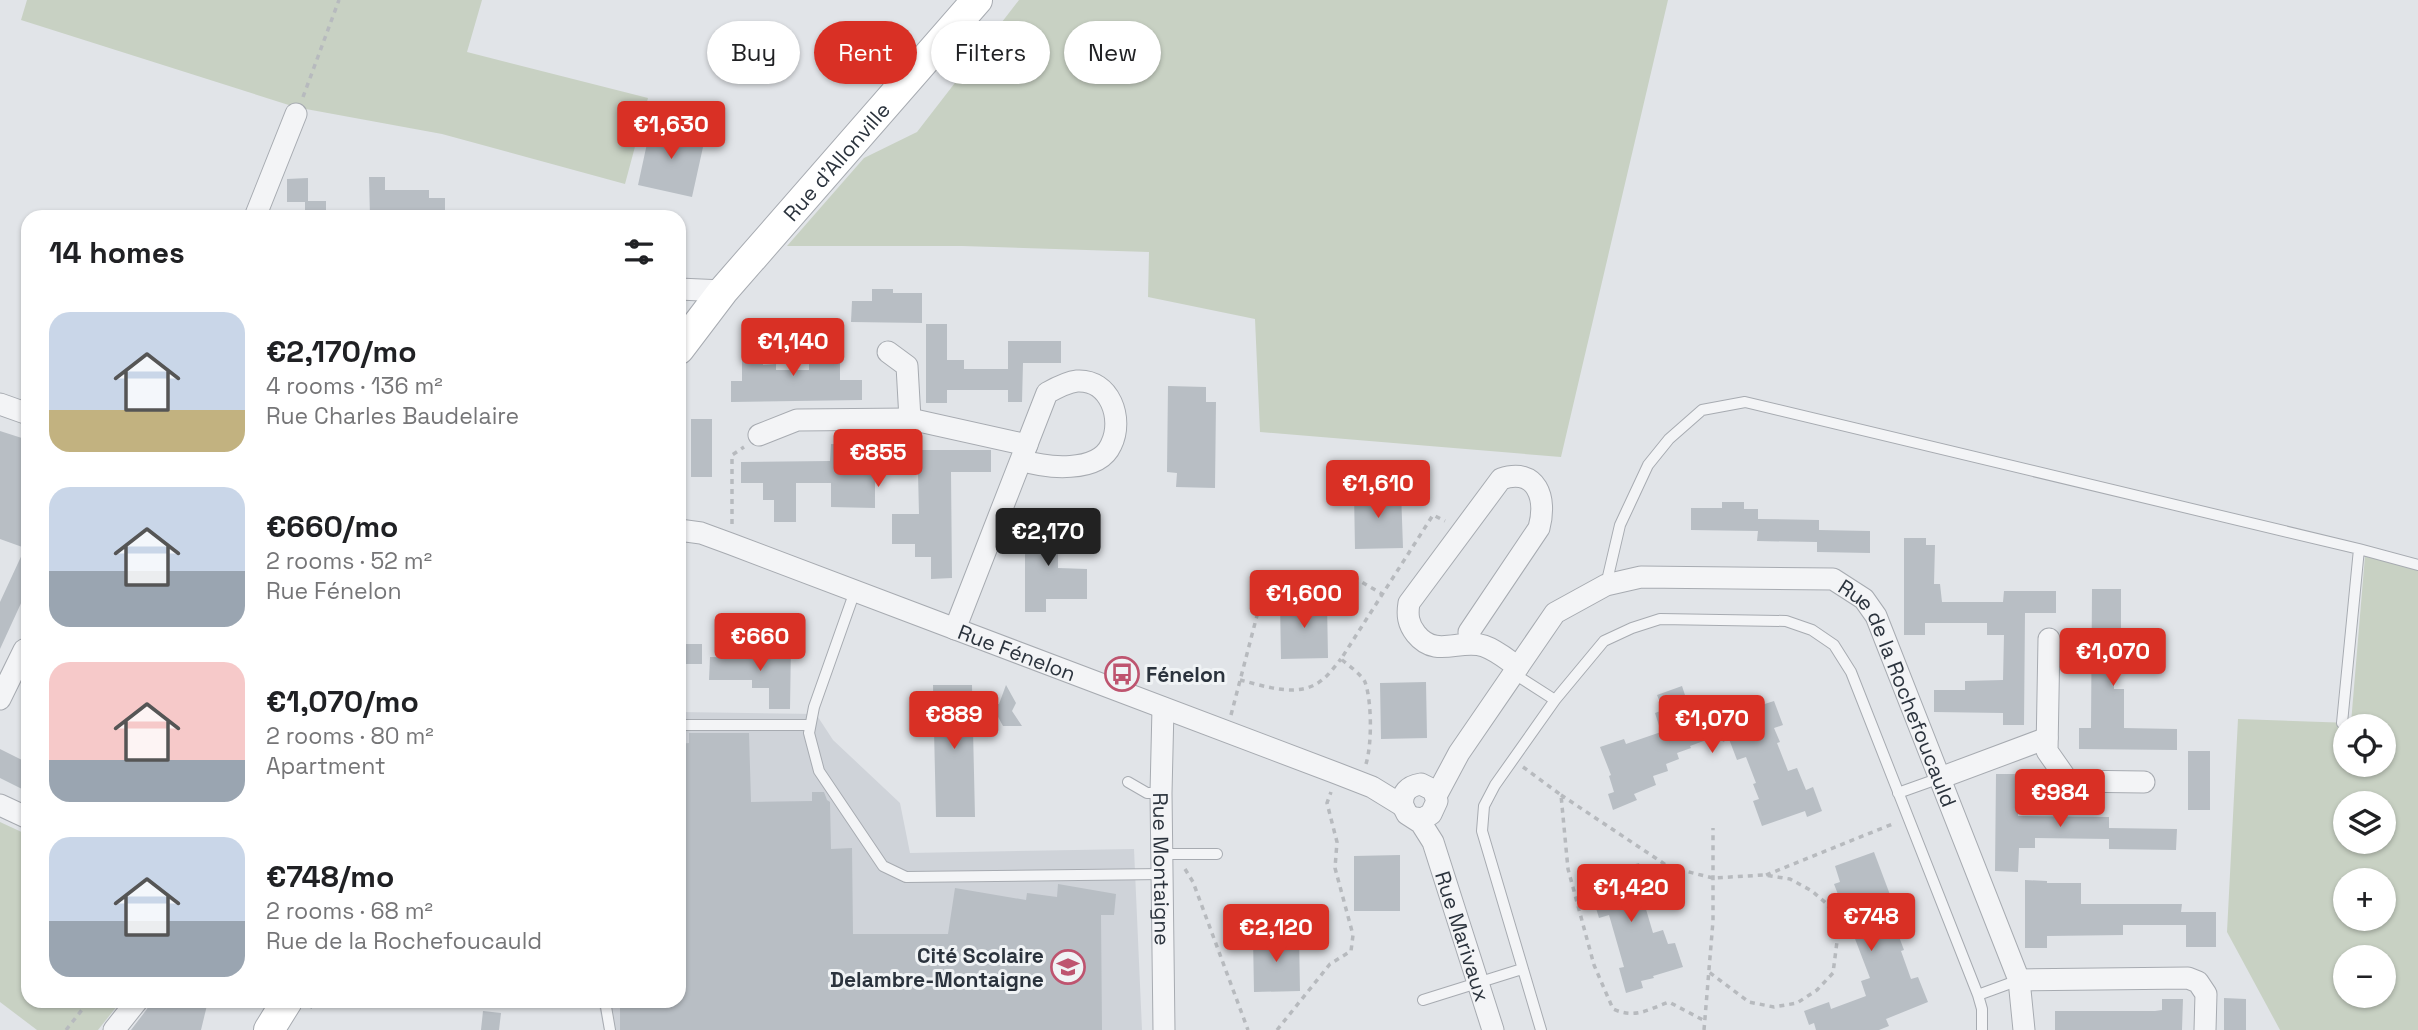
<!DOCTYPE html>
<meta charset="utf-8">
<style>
:root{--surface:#fff;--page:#f2f2f2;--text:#202124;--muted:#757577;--accent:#d93025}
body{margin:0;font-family:"Space Grotesk",sans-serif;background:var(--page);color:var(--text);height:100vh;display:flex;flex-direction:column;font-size:26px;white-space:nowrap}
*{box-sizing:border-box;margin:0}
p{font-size:23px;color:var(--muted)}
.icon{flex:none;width:38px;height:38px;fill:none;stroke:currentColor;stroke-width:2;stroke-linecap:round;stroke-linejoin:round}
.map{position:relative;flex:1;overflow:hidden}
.details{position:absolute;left:21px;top:210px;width:665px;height:798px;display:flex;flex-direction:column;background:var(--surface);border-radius:21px;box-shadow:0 2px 5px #0004}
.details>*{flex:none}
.guide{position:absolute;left:707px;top:21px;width:665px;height:63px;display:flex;gap:14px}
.fabs{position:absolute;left:2333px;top:714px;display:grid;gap:14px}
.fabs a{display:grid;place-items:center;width:63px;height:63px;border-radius:50%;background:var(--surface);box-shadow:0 2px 5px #0004;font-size:35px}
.price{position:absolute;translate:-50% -60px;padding:0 16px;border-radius:7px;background:var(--accent);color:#fff;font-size:23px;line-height:46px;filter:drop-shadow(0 2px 4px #0008)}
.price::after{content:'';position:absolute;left:50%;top:42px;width:21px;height:16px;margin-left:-10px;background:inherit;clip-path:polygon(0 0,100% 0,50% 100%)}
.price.on{background:#222;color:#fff}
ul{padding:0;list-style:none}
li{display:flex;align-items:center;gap:21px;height:175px;padding:0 28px}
li span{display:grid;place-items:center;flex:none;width:196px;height:140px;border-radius:21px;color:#555}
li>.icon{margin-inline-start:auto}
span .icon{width:84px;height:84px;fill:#fffc;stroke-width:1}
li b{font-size:30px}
h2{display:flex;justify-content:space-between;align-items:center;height:84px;padding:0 28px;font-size:30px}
.chip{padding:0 24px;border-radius:32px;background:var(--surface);box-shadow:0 2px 5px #0004;font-size:24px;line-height:63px}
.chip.on{background:var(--accent);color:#fff}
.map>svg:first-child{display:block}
.built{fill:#cfd3d9}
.green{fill:#c8d1c3;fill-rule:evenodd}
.building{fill:#b8bec4}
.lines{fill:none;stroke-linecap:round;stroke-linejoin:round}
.lane-casing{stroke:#a7abb1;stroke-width:12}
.street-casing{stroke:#a7abb1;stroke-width:23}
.secondary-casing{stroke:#a7abb1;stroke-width:32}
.path{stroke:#b7babe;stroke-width:3.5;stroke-dasharray:5 5;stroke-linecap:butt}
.lane{stroke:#f3f4f6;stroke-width:10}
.street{stroke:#f3f4f6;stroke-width:21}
.secondary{stroke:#fff;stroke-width:30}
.labels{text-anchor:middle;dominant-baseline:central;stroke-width:6;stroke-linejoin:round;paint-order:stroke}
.street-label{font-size:21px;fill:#2b333d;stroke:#f0f3f5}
.poi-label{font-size:21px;font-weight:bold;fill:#2b333d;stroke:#f0f3f5;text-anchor:start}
</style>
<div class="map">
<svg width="2418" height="1030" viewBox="0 0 2418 1030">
<rect width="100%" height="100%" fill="#e1e4e8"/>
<path class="built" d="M679,712L816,714L833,740L900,803L910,853L1134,849L1142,1030H604L598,1001H679Z"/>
<path class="green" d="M27,0H482L467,52L648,98L625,184L442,134L295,107L21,20Z
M1019,0H1668L1561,457L1260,432L1255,319L1148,297L1149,252L962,246H787L864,158L917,132Z
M2365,556L2418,569V1030H2280L2227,932L2238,719L2351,723ZM2345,726H2384V765H2345ZM2345,803H2384V842H2345ZM2345,880H2384V919H2345ZM2345,957H2384V996H2345Z
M0,822L28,835V1001H121L98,1030H37L0,1002Z"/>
<path class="building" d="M651,125L705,138L692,197L638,185Z
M369,177H385V190H429V198H445V217H370Z
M308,178V201H326V217H305V202H287V179Z
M872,289H893V293H922V323L851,322L852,301H872Z
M926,324H947V360H964V369H1008V341H1061V363H1023L1022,402H1008V390H947V403H926Z
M830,340V363H840V380H862V400L731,402V381H742V341H763V365L776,364V370H809V341Z
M1168,386L1206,387V402H1216L1215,488L1176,487L1177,473L1167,472Z
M691,419H712V477H691Z
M0,431L28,440V588L0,649V602L25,548L0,539Z
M875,433H895L896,450H991V472H951L952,578L931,579V557H915V544H892V514H919L918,472H875V508L831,507V483H796V522H774V500H763V483H741V462L830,461L831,444H875Z
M1401,491L1403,548L1355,549L1354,492Z
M1722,502H1744V509H1758V521V519L1819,520V530L1870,531V553L1817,552V542L1757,541L1758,531L1691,530V508H1722Z
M1025,516H1055L1054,545H1058V568L1087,569V599H1046V612H1025Z
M1904,538H1926V545H1935L1934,584H1940L1942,602H2003L2004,591H2056V613H2025L2024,725H2003V713L1934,712V690H1965V681L2003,680L2004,635H1987V623H1925V635H1904Z
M2092,589H2121V636H2114V689H2124V728L2177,729V750L2079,749V728H2091Z
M1327,602L1328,658L1281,659L1280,603Z
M769,641L791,642L790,709H769V688H752V680H709L710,657L769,658Z
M679,644H702V664H679Z
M1426,682L1427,738L1381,739L1380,683Z
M933,685H972L975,817H936Z
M1006,685L1016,703L1012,711L1022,726H1003L991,704H999Z
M1682,686L1687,701L1697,698L1702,711L1710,708L1712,714L1728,709L1730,715L1774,701L1783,725L1774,728L1780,742L1777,743L1788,771L1797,768L1806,790L1813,787L1822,811L1807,817L1805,811L1762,826L1753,801L1759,799L1753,784L1756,783L1746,757L1737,760L1729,739L1723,742L1720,735L1690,746L1691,748L1677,753L1679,759L1666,764L1668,771L1653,776L1656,785L1634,794L1637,800L1613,810L1608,794L1614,792L1609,776L1611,775L1600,747L1624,739L1626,744L1661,732L1655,713L1663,710L1657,695Z
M689,733H749L751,802L812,801V792H824L827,800L830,802L831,849L852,848L853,934H948L955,888L1026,900L1027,893L1057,897L1058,884L1116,894L1114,915H1101L1102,1030H620V1001H679V744L689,743Z
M0,749L28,763V792L0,778Z
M2188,751H2210V810H2188Z
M1996,774H2019L2018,816L2109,817V828L2177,829L2176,850L2109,849V839L2035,838V848H2019L2018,872L1995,871Z
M1874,852L1904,932L1898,934L1904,950L1901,951L1911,979L1918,977L1928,1002L1886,1019L1889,1026L1879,1030H1816L1814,1023L1809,1025L1804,1011L1829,1002L1831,1009L1866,996L1861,981L1870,978L1834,884L1840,882L1835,866Z
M1400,855V911H1354V856Z
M1639,863L1647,887L1640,889L1653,933L1663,930L1668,944L1675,943L1683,967L1653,976L1654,978L1641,981L1643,988L1626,993L1619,968L1624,967L1609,915L1599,918L1592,895L1585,897L1578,873L1593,868L1595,875Z
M2025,880L2047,881V883H2081V904H2182L2181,912H2216V947H2186V925H2123V935L2047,936V948H2025Z
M1299,936L1300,991L1254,992L1253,937Z
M2224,998L2246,999V1030H2224Z
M2162,999H2183L2182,1030H2055V1011H2155L2162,1010Z
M150,1001H208L201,1030H131L147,1009Z
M483,1011L501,1013L499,1030H481Z"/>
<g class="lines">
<g class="lane-casing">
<path id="lane" d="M2359,549L2418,565
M1606,585L1620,525L1648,465L1669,439L1702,410L1745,402L2359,549L2342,723
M855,591L814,707L809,733L819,771L883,866L906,877L1163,874
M1513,673L1555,700
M679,725H810
M1128,782L1147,793H1161
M1898,793L1940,778
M1162,854H1217
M1978,995L1982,1009V1030
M1423,1000L1522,969
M605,1001L610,1030
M1541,1030L1482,831L1484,806L1495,785L1555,700L1604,641L1632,628L1660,619L1786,621L1812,630L1834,645L1851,672L1978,995L2019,980"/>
</g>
<g class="street-casing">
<g id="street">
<path d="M255,217L296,114"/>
<path d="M679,289L723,291"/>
<path d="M888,352L907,366L910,419"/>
<path d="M0,404L28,414"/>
<path d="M759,435L797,420L910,419L1027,445"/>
<path id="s1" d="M679,530L701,533L731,544L1336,773L1372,787L1403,806"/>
<path d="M955,629L1047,393C1056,388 1067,382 1077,381C1110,379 1124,419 1111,445C1098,474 1046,468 1021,460"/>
<path d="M2049,639L2047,751L2068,781L2144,782"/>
<path d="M1470,644L1469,632L1539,528C1547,498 1537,467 1501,479L1409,603C1407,615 1408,624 1416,634C1436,659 1460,638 1484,646C1496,650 1508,660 1518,667"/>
<path d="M0,699L24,650L28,648"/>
<path id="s2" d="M1163,708L1161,793L1164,1030"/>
<path d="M1940,778L2047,738"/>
<path id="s3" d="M1436,796L1459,753L1555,613L1606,585L1641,577L1833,579L1864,599L1876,616L2019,980L2024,1030"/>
<path d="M0,805L28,818"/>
<path id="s4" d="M1415,818L1422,819L1431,814L1437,801L1433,790L1421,784C1408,786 1401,793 1403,806L1407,814L1421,823L1433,842L1493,1030"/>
<path d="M2019,980L2188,978L2198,982L2206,994L2205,1030"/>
<path d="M114,1030L137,1001"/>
</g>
</g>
<g class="secondary-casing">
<g id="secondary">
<path id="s5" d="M679,349L723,291L977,0"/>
<path d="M269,1030L287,1001"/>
</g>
</g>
<path class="path" d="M303,97L339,0
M732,524V455L744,447
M1240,680C1265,686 1299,699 1322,680C1329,675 1335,666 1341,659
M1231,715L1260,604L1282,582L1318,572L1348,574L1382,594
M1366,764C1372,744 1372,702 1365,682C1361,674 1348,665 1341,659L1433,515L1445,521
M1523,767L1561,795L1568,869L1594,965L1613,1009C1635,1019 1647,1010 1669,1002L1705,1021
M1561,795L1669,867L1713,878L1764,875L1790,879L1812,891L1827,904L1839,926L1833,973L1817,990L1797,1003L1774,1007L1749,1002L1709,972
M1185,869L1193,882L1248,1030
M1766,875L1895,823
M310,1008L315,1001
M66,1030L89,1001
M1277,1030L1330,964L1351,951L1353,935L1335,868L1337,842L1327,803L1331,792
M1704,1030L1713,921V828"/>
<use href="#lane" class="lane"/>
<use href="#street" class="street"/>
<use href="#secondary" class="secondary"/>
</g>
<defs>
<g id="bus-ring" transform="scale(1.75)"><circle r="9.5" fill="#f0f3f5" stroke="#be546f" stroke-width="1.5"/><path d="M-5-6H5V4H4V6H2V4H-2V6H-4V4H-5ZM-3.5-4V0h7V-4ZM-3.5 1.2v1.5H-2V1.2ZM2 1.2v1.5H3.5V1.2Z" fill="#be546f"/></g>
<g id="university-ring" transform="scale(1.75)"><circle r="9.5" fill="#f0f3f5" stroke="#be546f" stroke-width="1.5"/><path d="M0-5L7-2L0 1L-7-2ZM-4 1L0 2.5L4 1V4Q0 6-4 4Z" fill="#be546f"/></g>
</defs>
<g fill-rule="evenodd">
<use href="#bus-ring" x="1122" y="674"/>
<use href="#university-ring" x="1068" y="967"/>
</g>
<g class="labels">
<g class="street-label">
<text stroke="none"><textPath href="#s5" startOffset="245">Rue d'Allonville</textPath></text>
<text stroke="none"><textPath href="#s1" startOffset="360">Rue Fénelon</textPath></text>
<text stroke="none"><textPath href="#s3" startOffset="640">Rue de la Rochefoucauld</textPath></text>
<text stroke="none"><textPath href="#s2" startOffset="161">Rue Montaigne</textPath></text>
<text stroke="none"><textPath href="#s4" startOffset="236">Rue Marivaux</textPath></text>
</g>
<g class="poi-label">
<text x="1146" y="674">Fénelon</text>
<text x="1044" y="955" text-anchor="end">Cité Scolaire<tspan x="1044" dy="24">Delambre-Montaigne</tspan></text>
</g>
</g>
</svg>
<div class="fabs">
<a><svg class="icon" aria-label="locate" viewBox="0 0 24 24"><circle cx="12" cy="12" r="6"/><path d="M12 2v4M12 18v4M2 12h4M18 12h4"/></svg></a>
<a><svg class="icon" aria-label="layers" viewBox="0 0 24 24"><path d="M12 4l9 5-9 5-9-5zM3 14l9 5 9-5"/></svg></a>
<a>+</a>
<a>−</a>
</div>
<b class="price" style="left:671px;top:161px">€1,630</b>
<b class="price" style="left:793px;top:378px">€1,140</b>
<b class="price" style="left:878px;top:489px">€855</b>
<b class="price" style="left:1378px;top:520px">€1,610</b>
<b class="price on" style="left:1048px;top:568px">€2,170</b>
<b class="price" style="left:1304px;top:630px">€1,600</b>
<b class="price" style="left:760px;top:673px">€660</b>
<b class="price" style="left:2113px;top:688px">€1,070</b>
<b class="price" style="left:954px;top:751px">€889</b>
<b class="price" style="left:1712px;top:755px">€1,070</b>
<b class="price" style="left:2060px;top:829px">€984</b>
<b class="price" style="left:1631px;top:924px">€1,420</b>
<b class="price" style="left:1871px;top:953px">€748</b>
<b class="price" style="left:1276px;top:964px">€2,120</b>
<div class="guide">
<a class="chip">Buy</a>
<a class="chip on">Rent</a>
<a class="chip">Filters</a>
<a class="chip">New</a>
</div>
<section class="details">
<h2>14 homes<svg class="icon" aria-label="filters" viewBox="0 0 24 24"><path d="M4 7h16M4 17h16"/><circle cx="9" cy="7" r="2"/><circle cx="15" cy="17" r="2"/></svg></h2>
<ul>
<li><span style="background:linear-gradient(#c9d6e8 70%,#c2b280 0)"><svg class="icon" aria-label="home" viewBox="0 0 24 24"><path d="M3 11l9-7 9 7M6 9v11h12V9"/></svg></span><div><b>€2,170/mo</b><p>4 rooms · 136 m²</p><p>Rue Charles Baudelaire</p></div></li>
<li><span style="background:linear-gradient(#c9d6e8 60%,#9aa5b1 0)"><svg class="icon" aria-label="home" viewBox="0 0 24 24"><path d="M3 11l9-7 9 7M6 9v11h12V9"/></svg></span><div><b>€660/mo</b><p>2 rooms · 52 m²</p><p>Rue Fénelon</p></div></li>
<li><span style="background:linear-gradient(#f6c9c9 70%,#9aa5b1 0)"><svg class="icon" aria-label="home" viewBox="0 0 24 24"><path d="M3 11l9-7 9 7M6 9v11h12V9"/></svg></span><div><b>€1,070/mo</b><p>2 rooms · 80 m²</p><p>Apartment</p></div></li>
<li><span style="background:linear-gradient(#c9d6e8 60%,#9aa5b1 0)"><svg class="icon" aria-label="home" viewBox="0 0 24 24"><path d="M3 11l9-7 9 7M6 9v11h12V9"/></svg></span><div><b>€748/mo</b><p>2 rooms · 68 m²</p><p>Rue de la Rochefoucauld</p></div></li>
</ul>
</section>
</div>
